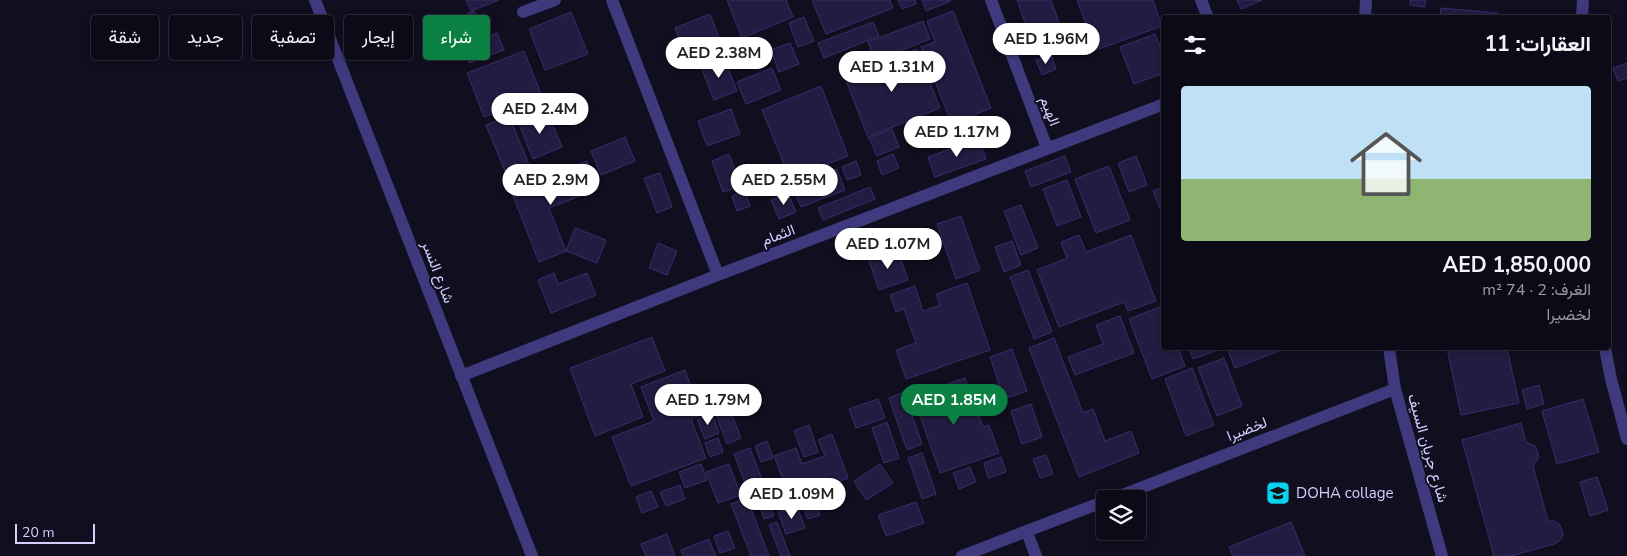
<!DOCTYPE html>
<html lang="ar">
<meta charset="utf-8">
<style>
:root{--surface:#0d0a18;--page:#1b1825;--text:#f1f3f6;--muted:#9a9aa2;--line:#2d2b37;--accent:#0b8043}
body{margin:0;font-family:"Nunito Sans",Vazirmatn,sans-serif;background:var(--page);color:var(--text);direction:rtl;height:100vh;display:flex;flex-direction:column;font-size:19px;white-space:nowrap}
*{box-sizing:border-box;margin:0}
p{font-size:16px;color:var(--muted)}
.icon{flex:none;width:28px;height:28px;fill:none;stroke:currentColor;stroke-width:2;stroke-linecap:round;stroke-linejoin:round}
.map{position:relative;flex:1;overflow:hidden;direction:ltr}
.drawer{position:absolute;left:1161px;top:15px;width:450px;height:335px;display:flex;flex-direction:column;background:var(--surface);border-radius:5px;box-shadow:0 2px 8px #0003,0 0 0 1px var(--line);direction:rtl}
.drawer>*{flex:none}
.hud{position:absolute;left:15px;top:15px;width:475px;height:45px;direction:rtl;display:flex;gap:10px}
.buttons{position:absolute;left:1096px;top:490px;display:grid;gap:10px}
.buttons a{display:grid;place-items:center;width:50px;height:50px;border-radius:5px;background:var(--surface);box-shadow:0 2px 8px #0003,0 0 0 1px var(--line);font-size:25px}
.scale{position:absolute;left:15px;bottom:12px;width:80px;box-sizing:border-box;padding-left:5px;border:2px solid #d5cffd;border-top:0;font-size:14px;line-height:18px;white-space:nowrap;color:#d5cffd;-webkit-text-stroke:4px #110e20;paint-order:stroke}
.price{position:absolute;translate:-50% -42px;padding:0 11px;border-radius:18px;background:#fff;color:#222;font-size:16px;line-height:32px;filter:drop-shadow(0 1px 2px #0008)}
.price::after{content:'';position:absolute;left:50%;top:30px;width:15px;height:11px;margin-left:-8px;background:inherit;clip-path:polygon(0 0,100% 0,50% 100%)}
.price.current{background:var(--accent);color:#fff}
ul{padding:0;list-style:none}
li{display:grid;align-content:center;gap:10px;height:265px;padding:0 20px}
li+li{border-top:1px solid var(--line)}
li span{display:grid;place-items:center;height:155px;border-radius:5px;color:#555}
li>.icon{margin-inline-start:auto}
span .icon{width:90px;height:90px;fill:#fffc;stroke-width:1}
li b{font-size:21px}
h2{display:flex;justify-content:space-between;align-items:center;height:60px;padding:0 20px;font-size:21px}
.chip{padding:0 18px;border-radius:5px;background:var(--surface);box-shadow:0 2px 8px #0003,0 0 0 1px var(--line);font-size:18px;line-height:45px}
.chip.current{background:var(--accent);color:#fff}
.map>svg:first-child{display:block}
.building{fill:#231b41;stroke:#3b2d6c}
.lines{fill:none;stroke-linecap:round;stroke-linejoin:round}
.lane{stroke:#3f3a7e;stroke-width:12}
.street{stroke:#3f3a7e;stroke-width:12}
.labels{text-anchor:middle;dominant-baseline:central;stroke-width:4;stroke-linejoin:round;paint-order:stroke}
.street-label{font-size:15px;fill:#d5cffd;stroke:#110e20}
.poi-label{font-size:15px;fill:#d5cffd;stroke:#110e20;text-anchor:start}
</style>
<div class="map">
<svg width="1627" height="556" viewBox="0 0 1627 556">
<rect width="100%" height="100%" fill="#110e20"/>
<path class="building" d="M466,0H499L471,11Z
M727,0H786L793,17L742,38Z
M812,0H890L893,8L826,34Z
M898,0H915L916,4L902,9Z
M922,0H950L951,1L926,11Z
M1017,0H1051L1062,31L1032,42Z
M1077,0H1153L1162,26L1096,50Z
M1237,0H1262L1241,9Z
M1410,0H1426L1424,7L1410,5Z
M1441,8L1497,13L1496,18H1440Z
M474,11L482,32L462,40L453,20Z
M953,11L991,108L952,124L921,47L935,42L927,21Z
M571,12L588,54L545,70L529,29Z
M710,14L720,40L685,54L675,28Z
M804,17L814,41L798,47L789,23Z
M923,21L930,39L875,61L868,42Z
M873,22L879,36L824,58L818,43Z
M497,33L504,50L469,63L463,47Z
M1155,34L1163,54H1164V73L1134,84L1120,47Z
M790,43L799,64L779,72L771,50Z
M917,49L940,108L868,137L845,78Z
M524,51L541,94L484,117L467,73Z
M1051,55L1056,69L1042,75L1036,60Z
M724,58L737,91L714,100L701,67Z
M1627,63V78L1618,81L1613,68Z
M772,68L781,90L746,104L737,82Z
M821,86L848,156L790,179L762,110Z
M731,109L740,134L707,146L698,121Z
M547,111L562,147L533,159L518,122Z
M509,116L530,167L507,176L486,125Z
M892,129L899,147L877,156L869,138Z
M625,137L635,161L601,175L591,151Z
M979,139L986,159L935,177L928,157Z
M729,154L741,186L723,192L712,161Z
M893,154L899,168L882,175L877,161Z
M1065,156L1071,172L1031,187L1025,171Z
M1136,156L1147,185L1129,192L1118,163Z
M587,161L598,189L549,208L566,251L539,262L511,191Z
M856,161L861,175L847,180L842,167Z
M1109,166L1130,220L1096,233L1075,179Z
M837,169L845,190L801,207L793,187Z
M660,173L672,207L657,213L644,178Z
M1067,180L1081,217L1057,226L1043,189Z
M870,187L875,199L823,220L818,208Z
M1164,187V219L1153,191Z
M744,191L750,206L737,211L732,196Z
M788,193L796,212L779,219L771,200Z
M1021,205L1038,248L1021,255L1004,211Z
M961,216L980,270L956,279L937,224Z
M575,228L606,240L597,263L566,251Z
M1079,235L1086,252L1131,235L1156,301L1128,311L1124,302L1059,327L1037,270L1067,258L1061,242Z
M1012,241L1021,265L1004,272L995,247Z
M658,243L677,251L667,275L649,268Z
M898,251L908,280L879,290L869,261Z
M1028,270L1052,332L1034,339L1010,277Z
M554,273L558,284L587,273L596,295L551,313L538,280Z
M967,283L990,350L906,379L896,350L916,343L904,309L896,312L890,295L915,286L923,311L940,305L936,294Z
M1162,306L1164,310V348H1178L1185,366L1152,379L1129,319Z
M1120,316L1134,353L1075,375L1068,357L1103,344L1096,325Z
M652,337L665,371L631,384L643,417L595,436L570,368Z
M1054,338L1083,413L1093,409L1105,441L1131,431L1139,453L1079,477L1029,348Z
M1189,348H1223L1193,359Z
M1227,348H1287L1235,368Z
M1447,348H1507L1519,403L1461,415Z
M1012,349L1027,391L1004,399L990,357Z
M1224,358L1242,406L1217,416L1198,368Z
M1192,368L1214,425L1186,436L1165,379Z
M685,370L701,415L691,419L706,458L631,486L612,437L654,421L641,387Z
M965,378L983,427L989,425L999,453L940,473L913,396Z
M1539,385L1544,404L1527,409L1522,390Z
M904,392L922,444L907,450L889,398Z
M878,399L885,418L856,428L849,409Z
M1583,399L1599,452L1557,464L1542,411Z
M1031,404L1042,437L1022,444L1011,411Z
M728,405L741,438L727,444L714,410Z
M712,414L719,433L705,439L697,420Z
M887,422L899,458L884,463L872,428Z
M1521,423L1526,442L1535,446L1538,452V459L1533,466L1548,521H1554L1559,524L1562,530L1563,536L1559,541L1554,544L1511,556H1494L1462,440Z
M809,425L818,452L804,457L794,431Z
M832,434L848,478L791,500L774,456L796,448L802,464L825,456L818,440Z
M718,438L723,452L710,457L705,443Z
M767,441L773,458L761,462L755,446Z
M750,448L767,493L751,499L734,454Z
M922,453L936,494L922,499L908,458Z
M1046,455L1053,474L1040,478L1033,459Z
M1001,457L1006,472L988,478L984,463Z
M701,464L707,480L685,488L679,472Z
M729,464L741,495L718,503L706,472Z
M880,464L893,483L866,500L854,481Z
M970,467L976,482L959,489L953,473Z
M1597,477L1608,510L1590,516L1580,482Z
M680,485L685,499L666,506L660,492Z
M651,491L658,507L642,513L636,497Z
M747,498L769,556H751L731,504Z
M814,498L820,515L808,519L801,502Z
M768,501L774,516L764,519L759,505Z
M916,502L924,523L886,536L878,515Z
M797,506L805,528L786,534L778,512Z
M777,522L790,556H781L769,525Z
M1291,522L1305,556H1233L1229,547Z
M728,531L735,548L720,553L714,536Z
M667,534L675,556H646L641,544Z
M709,539L716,556H683L681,550Z"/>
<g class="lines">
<path class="lane" d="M1027,532L1036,556"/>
<path class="street" d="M315,0L532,556
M612,0L718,275
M991,0L1047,148
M1201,0L1208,18
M523,12L555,0
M1365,18L1366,0
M1582,18L1583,0
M1389,348L1395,389L1442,556
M1605,348L1611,379L1627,439
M461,376L718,275L1164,104
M1112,499L1395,389
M962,556L1105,501"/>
</g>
<defs>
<g id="university-square" transform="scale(1.25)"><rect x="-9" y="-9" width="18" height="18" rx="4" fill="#09d2ef" stroke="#110e20"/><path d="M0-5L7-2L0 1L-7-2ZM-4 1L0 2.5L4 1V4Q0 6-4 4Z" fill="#111"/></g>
</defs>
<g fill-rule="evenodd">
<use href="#university-square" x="1278" y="493"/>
</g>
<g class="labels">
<g class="street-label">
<text transform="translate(1050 111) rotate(69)">الهيم</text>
<text transform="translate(778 235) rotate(-21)">الثمام</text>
<text transform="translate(438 272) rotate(69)">شارع النسر</text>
<text transform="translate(1247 429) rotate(-21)">لخضيرا</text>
<text transform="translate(1428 448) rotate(74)">شارع جريان السيف</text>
</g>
<g class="poi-label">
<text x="1296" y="493">DOHA collage</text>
</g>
</g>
</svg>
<div class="buttons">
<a><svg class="icon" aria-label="layers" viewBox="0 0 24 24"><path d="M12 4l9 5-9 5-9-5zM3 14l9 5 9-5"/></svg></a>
</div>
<div class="scale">20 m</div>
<b class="price" style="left:1046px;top:65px">AED 1.96M</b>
<b class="price" style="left:719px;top:79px">AED 2.38M</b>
<b class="price" style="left:892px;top:93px">AED 1.31M</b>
<b class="price" style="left:540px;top:135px">AED 2.4M</b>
<b class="price" style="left:957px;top:158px">AED 1.17M</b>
<b class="price" style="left:551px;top:206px">AED 2.9M</b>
<b class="price" style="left:784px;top:206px">AED 2.55M</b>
<b class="price" style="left:888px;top:270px">AED 1.07M</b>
<b class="price" style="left:708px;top:426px">AED 1.79M</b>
<b class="price current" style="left:954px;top:426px">AED 1.85M</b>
<b class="price" style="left:792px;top:520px">AED 1.09M</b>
<div class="hud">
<a class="chip current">شراء</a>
<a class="chip">إيجار</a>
<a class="chip">تصفية</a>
<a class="chip">جديد</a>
<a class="chip">شقة</a>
</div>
<section class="drawer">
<h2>العقارات: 11<svg class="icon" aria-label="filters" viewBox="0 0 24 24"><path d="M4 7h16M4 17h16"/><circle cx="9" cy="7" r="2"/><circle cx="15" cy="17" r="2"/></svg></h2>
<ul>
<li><span style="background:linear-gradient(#bfe0f5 60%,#8fb573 0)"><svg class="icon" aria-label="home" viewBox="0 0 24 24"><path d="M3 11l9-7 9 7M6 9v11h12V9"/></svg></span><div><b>AED 1,850,000</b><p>الغرف: 2 · 74 m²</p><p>لخضيرا</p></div></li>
</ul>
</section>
</div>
